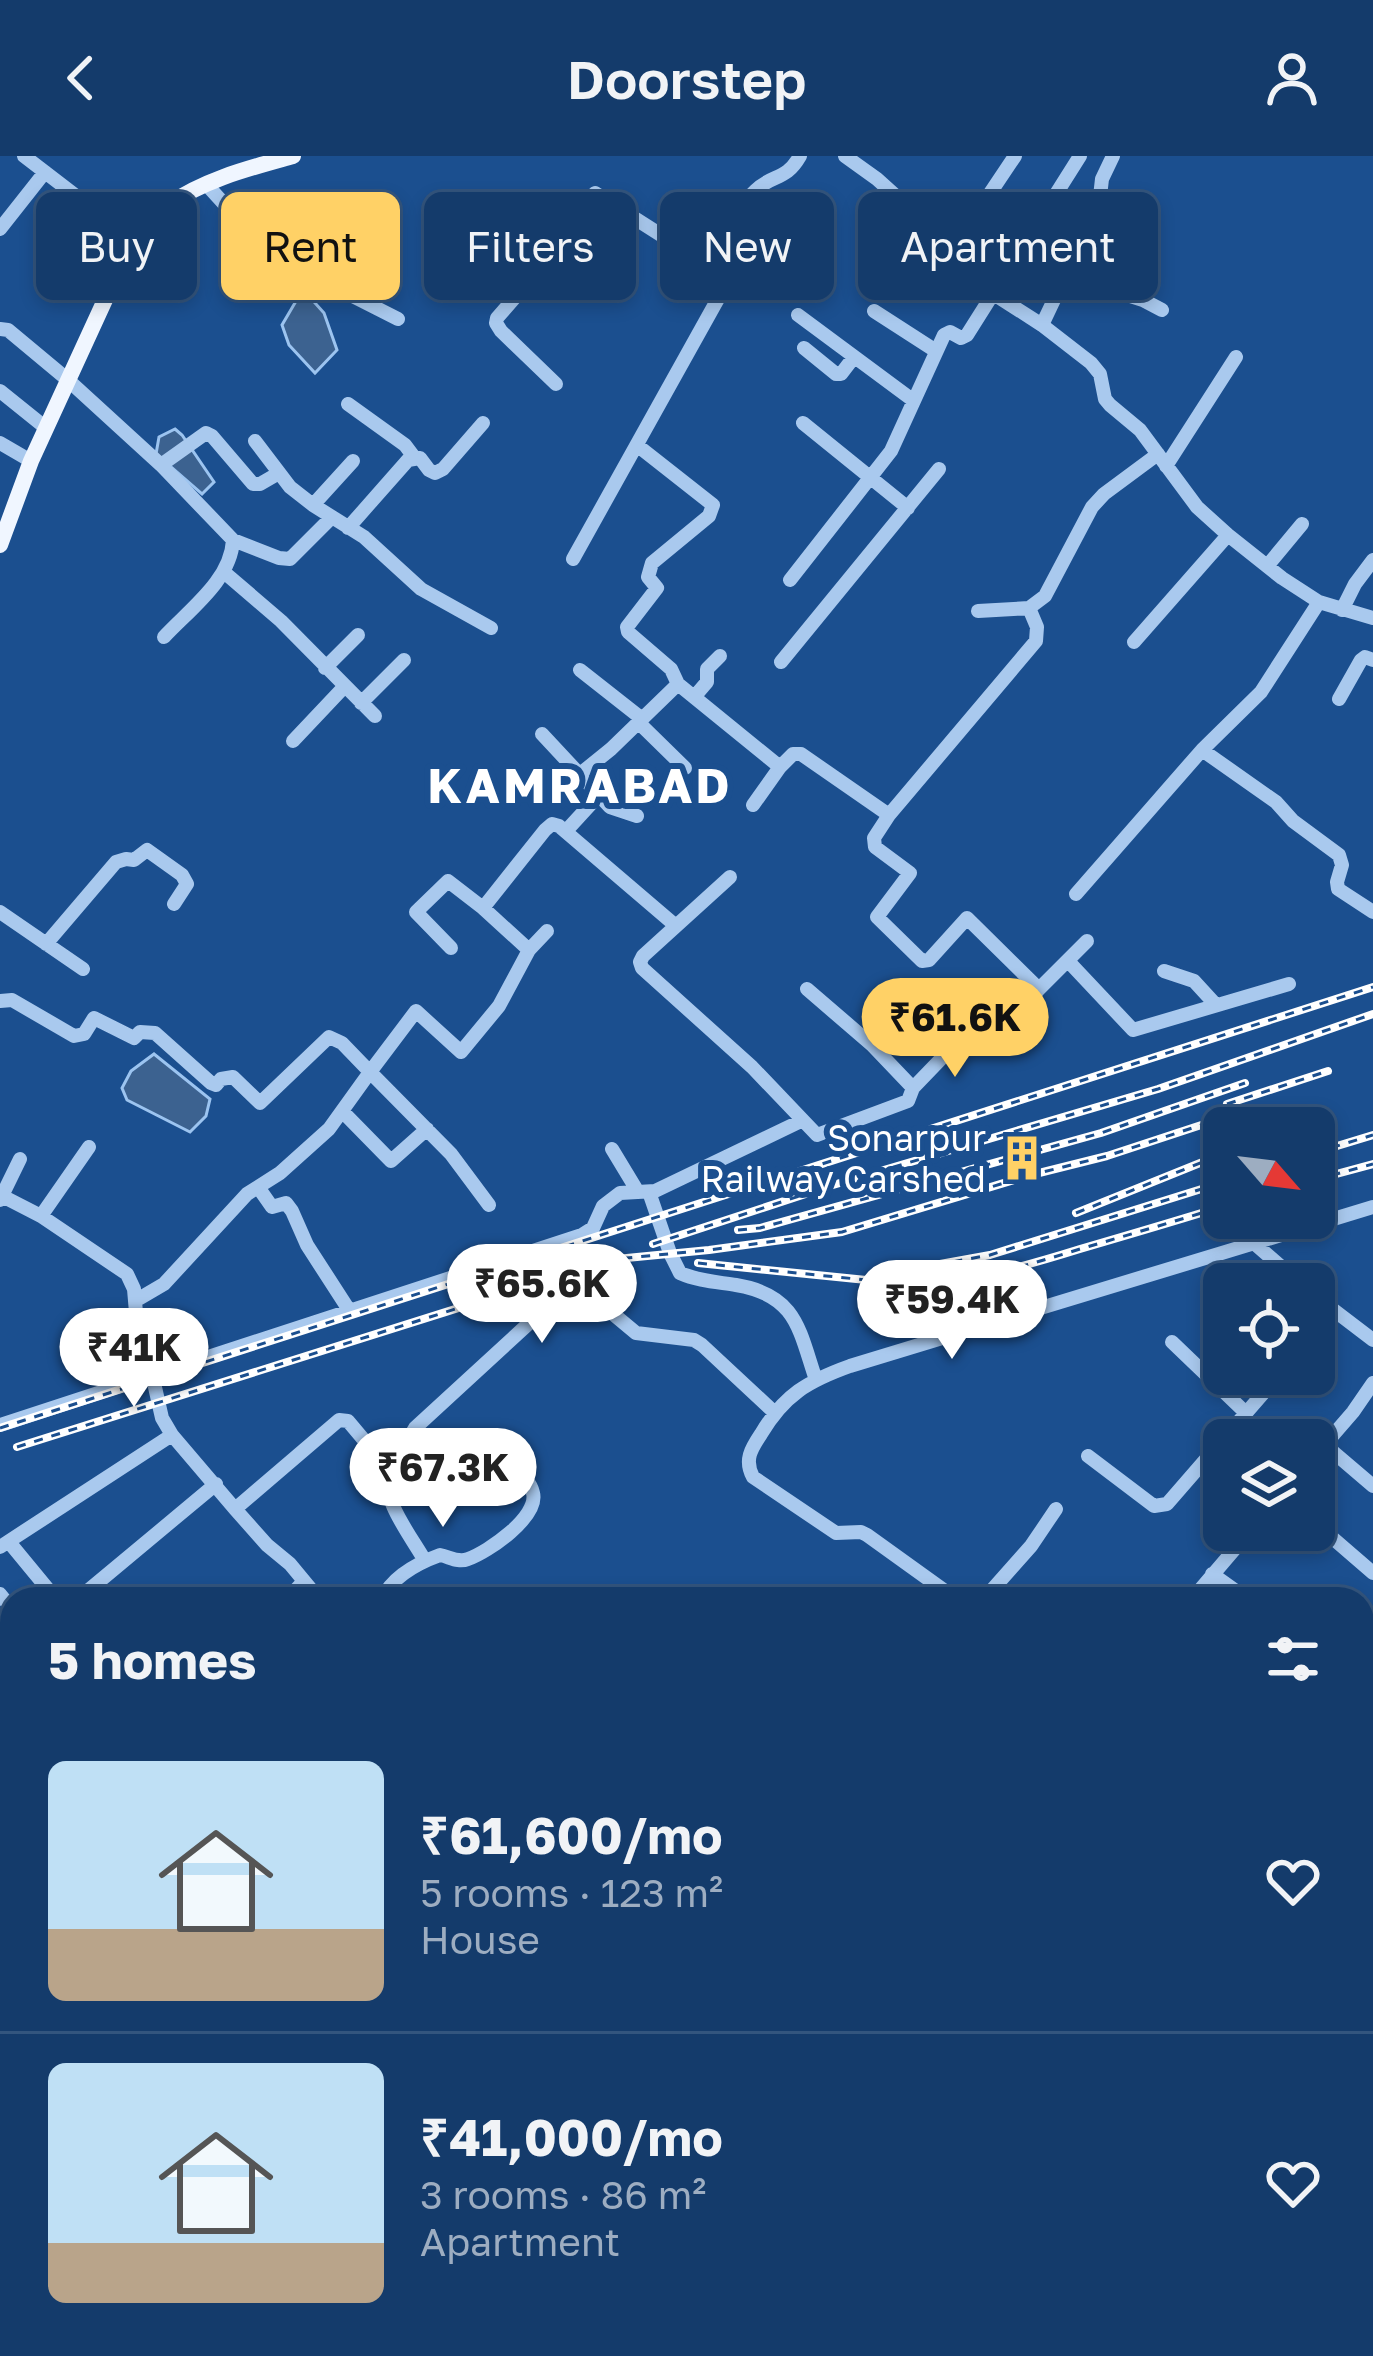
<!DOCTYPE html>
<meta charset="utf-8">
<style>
:root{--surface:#143b6b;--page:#1d4271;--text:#f1f3f6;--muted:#9dadc1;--line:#33557e;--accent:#ffd166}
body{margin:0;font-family:"Golos Text",sans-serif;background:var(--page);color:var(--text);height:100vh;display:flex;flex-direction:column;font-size:45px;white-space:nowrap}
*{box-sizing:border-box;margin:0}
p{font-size:39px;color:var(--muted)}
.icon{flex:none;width:66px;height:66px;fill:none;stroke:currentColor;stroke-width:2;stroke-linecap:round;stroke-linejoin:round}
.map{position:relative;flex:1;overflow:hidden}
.drawer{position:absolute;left:0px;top:1431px;width:1374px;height:771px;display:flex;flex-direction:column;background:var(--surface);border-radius:36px 36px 0 0;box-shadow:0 6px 18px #0003,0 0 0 3px var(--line)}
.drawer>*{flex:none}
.top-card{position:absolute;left:36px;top:36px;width:1302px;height:108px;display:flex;gap:24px}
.needle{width:78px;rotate:118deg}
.controls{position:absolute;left:1203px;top:951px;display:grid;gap:24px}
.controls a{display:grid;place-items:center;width:132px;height:132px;border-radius:18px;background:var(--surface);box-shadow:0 6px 18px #0003,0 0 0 3px var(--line);font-size:60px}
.price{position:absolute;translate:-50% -102px;padding:0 27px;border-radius:42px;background:#fff;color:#222;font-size:39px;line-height:78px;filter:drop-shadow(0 3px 6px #0008)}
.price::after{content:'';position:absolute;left:50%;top:72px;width:36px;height:27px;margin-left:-18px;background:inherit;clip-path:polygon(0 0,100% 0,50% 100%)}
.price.current{background:var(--accent);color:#111}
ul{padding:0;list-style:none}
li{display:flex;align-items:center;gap:36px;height:300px;padding:0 48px}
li+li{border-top:3px solid var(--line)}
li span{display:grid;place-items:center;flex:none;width:336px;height:240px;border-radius:18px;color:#555}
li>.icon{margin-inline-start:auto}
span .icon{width:144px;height:144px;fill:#fffc;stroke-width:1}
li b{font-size:51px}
h2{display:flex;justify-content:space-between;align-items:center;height:144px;padding:0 48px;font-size:51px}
.pill{padding:0 42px;border-radius:18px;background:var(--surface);box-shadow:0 6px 18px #0003,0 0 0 3px var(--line);font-size:42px;line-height:108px}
.pill.current{background:var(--accent);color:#111}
header{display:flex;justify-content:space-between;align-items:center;height:156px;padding:0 48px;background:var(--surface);font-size:54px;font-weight:600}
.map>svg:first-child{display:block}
.water{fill:#3c6290;stroke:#9cc4f0;stroke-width:3}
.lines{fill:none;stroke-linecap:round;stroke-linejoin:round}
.minor{stroke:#a9c9ee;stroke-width:14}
.major{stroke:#f0f6ff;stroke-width:16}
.rail-casing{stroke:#fff;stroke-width:8}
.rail{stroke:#1b4f8f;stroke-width:3;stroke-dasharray:9;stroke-linecap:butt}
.labels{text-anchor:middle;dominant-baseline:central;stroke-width:12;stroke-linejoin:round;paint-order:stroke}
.poi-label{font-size:36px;fill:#fff;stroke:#1b4f8f;text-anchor:end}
.district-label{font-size:48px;font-weight:bold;letter-spacing:3px;fill:#fff;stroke:#1b4f8f}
</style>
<header><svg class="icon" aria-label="back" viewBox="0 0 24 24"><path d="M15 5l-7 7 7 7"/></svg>Doorstep<svg class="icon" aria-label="person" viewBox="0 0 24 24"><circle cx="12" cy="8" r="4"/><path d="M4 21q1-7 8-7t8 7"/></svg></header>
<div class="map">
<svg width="1373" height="2200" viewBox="0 0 1373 2200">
<rect width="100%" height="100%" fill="#1b4f8f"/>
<path class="water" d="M307,138L324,157L337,194L315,217L289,189L282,169L299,140Z
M175,273L182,279L214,326L202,338L156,298L159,281Z
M154,898L210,943L206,960L190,976L127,944L122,932L131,915Z"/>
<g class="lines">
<path class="minor" d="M24,0L136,86
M845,0L877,23L918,60L930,87L944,106L1042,169L1091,207L1100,218L1105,243L1110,249L1140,274L1197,351L1228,379L1282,422L1319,446L1373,462
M206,28L278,107L329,128L398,163
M0,73L45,16
M944,106L1015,0
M1072,107L1121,137L1143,144L1162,154
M897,122L930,87
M874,155L936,195
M798,159L914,245
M1042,169L1099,49L1102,23L1113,0
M0,173L8,174L68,224L161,309L233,384C231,424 190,453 164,481
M804,192L836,218H841L854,201
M556,228L501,175L496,167L497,162L558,92L595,37L697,102C717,81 734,55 755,35C773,17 785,26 800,0
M0,235L46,272
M348,248L405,289L414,301
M803,267L908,352
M255,285L290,331L313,349L364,381L421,433L491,472
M0,287L31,305
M638,290L713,349L709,360L652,407L648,421L657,432L627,471L628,476L671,513L678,528
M161,309L206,277L212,280L253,328H260L279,317
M1166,310L1236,201
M313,349L353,305
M348,372L408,304L420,302L429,314L435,317L443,313L483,267
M233,384L279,402L290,403L332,361
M573,403L729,123L756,80V68L741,50
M1268,409L1302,368
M225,417L281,465L375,560
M790,424L891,295L944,179L950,176L961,182L967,179L1080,0
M1342,454L1355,428L1373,404
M978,455L1029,452
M1134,486L1228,379
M781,506L939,313
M325,512L358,479
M580,514L641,562
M695,540L707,526V513L720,500
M1339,543L1361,504L1365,501L1373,504
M361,547L404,504
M638,566L685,612
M542,578L610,651L637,660
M293,585L344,531
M1202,594L1276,646L1293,665L1339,699L1342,709L1337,726L1338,733L1373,756
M780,611L793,598H801L889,659
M580,618L611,593L678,528L780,611L753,649
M566,675L599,639
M730,721L643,800L640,806L642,812L752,911L817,979L908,945L913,932L964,879L980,893L992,889L1039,833L1087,785
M1076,738L1202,594L1261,536L1319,446
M483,752L545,674L552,668L559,670L676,770
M0,756L83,813
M46,788L116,706L126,703L134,704L147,694L182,719L187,728L174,748
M451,792L416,756L448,725L483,752L529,794L499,850L461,896L416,855L370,916L451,998L489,1049
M529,794L547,775
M1068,805L1133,874L1289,828
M1164,815L1194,825L1216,849
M807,833L872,889L913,932
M1039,833L967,762L929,804L922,805L877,761L910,717L875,691L874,682L889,659L1036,485L1037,471L1029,452L1045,440L1092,351L1104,338L1158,298
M0,845L12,844L74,880L84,878L94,862L134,882L140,876L155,877L211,927L216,929L221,923L233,921L260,947L329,881L342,887L370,916L329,973L280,1017L247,1038L164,1128L135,1145
M342,955L391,1005L427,973
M612,993L638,1036
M258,1031L272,1051L286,1047L292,1055L307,1089L349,1154
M649,1036L670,1097L680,1117C698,1125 718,1126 736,1129C797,1139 799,1174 816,1224
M0,1039L41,1060L127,1118L134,1133L139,1192L152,1218L162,1262L172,1279L235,1353L267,1389L290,1408L319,1443
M0,1044L20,1003
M41,1060L89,991
M1255,1088L1301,1128
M1314,1139L1373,1184
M1314,1179L1334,1155
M1172,1186L1246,1257
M0,1269L582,1079L593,1072L603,1050L620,1037L655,1035L801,965
M1325,1289L1373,1330
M1088,1300L1154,1350L1167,1348L1280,1218
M1314,1301L1353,1256L1373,1227
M235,1353L339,1264L348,1265L390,1315
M1314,1366L1373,1417
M9,1386L56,1443
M0,1391L172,1279
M425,1405C413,1383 379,1341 389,1316C394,1304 406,1296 415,1287L412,1277L415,1272L551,1147C564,1138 573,1132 588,1137L636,1177L694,1184L702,1189L774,1256
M1212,1418L1247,1443
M0,1438L12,1453
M78,1443L216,1328
M287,1443L304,1425
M382,1443C392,1421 418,1407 440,1399C450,1401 458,1407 468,1403C488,1396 539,1361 533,1337C530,1323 513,1309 504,1298
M956,1443L867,1379L861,1376L836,1377L753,1321C744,1304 751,1293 761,1278C784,1239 808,1225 850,1210L1373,1051
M984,1443L1031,1390L1056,1353
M1192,1443L1251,1374
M1362,1526L1373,1534
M12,1527V1531
M1362,1647L1373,1661
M0,1684L12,1671
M1373,1719L1367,1733L1373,1755
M0,1763L12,1751
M1362,1778L1373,1772
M0,1794L12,1808
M1362,1852L1373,1862
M1362,1930L1370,1937
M271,2190L279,2200
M450,2190L460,2200
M1125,2190L1141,2200
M60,2200L72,2190
M226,2200L254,2190
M535,2200L546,2190
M693,2200L703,2190
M992,2200L998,2190"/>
<path class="major" d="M0,389L31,305L121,109C134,89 149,62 168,49C205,23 250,12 293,0"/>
<g class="rail-casing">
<path id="rail" d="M1227,948L1328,915
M1314,997L1373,979
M1314,1024L1373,1008
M1076,1057L1210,1003
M738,1074L760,1072L1101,977L1245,927
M653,1088L833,1029L1158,933L1373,858
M698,1107L896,1127C961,1129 1019,1112 1080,1093C1128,1079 1176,1065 1224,1050
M918,1112L990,1099L1224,1026
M518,1125L570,1110L606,1104L709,1094L842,1076L1027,1020L1107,1000L1250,953
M0,1272L1373,831
M17,1291L538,1127"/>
</g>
<use href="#rail" class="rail"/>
</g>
<defs>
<g id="building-bare" transform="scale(3.6)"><path d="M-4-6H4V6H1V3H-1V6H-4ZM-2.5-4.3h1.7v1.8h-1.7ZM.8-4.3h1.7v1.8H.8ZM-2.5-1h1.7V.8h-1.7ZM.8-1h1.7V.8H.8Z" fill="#ffd166" stroke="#1b4f8f" stroke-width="2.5" paint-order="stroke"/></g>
</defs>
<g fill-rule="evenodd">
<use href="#building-bare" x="1022" y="1002"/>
</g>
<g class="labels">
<g class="poi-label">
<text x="986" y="981">Sonarpur<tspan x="986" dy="41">Railway Carshed</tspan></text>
</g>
<g class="district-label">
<text x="580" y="629">KAMRABAD</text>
</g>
</g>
</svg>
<div class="controls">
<a><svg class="needle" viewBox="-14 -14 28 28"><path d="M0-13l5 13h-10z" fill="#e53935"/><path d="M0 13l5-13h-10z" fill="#9dadc1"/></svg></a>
<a><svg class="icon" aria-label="locate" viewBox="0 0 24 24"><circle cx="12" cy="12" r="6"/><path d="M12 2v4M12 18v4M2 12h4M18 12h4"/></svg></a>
<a><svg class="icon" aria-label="layers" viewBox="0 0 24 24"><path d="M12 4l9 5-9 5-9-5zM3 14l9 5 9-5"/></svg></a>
</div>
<b class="price current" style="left:955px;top:924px">₹61.6K</b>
<b class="price" style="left:542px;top:1190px">₹65.6K</b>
<b class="price" style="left:952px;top:1206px">₹59.4K</b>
<b class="price" style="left:134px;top:1254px">₹41K</b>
<b class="price" style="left:443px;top:1374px">₹67.3K</b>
<div class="top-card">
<a class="pill">Buy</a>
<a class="pill current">Rent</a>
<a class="pill">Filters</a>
<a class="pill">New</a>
<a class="pill">Apartment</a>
</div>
<section class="drawer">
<h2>5 homes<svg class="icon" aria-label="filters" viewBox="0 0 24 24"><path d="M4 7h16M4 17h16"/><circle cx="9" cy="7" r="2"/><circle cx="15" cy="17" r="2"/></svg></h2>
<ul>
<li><span style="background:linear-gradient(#bfe0f5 70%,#b9a48a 0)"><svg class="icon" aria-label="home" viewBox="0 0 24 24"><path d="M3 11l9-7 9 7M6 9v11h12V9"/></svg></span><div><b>₹61,600/mo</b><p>5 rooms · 123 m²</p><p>House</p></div><svg class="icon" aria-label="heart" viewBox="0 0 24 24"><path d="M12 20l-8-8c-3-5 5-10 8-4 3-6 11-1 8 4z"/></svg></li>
<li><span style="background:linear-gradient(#bfe0f5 75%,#b9a48a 0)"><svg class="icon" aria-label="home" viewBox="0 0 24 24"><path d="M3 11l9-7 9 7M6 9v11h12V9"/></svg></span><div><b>₹41,000/mo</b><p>3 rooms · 86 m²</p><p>Apartment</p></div><svg class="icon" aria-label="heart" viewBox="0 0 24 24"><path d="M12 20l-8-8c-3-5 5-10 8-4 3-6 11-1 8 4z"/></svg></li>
</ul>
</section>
</div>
